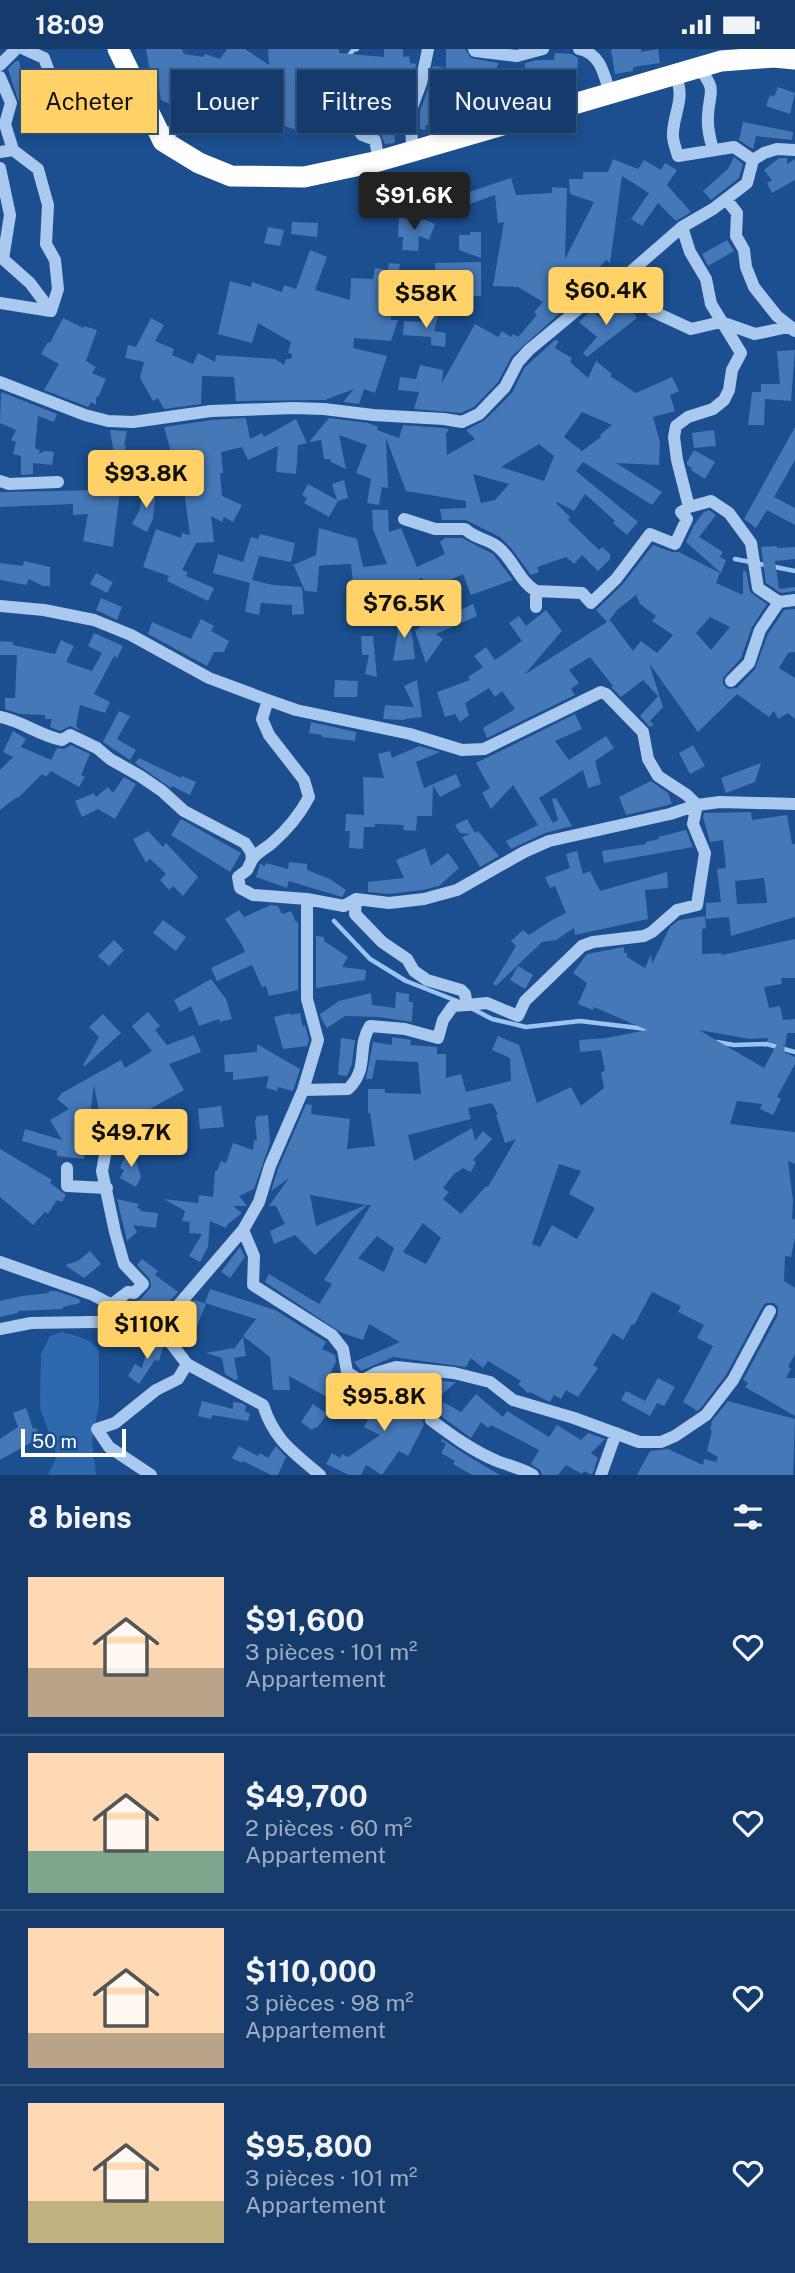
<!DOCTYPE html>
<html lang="fr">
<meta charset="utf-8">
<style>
:root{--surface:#143b6b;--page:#214673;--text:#f1f3f6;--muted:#9dadc1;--line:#33557e;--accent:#ffd166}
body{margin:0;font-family:"Public Sans",sans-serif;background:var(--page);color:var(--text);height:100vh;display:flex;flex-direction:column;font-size:26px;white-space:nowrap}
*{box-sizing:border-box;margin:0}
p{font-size:23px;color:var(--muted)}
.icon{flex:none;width:38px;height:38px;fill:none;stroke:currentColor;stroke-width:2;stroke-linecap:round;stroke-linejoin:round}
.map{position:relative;height:1426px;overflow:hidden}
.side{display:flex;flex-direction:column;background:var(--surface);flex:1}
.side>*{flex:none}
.top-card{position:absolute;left:21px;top:21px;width:754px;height:63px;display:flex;gap:14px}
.scale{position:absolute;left:21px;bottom:18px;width:105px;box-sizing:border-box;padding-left:7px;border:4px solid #fff;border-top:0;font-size:19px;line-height:24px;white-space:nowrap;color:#fff;-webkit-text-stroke:5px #1b4f8f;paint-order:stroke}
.price{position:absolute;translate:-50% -60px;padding:0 16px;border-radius:7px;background:var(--accent);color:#111;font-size:23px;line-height:46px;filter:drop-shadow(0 2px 4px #0008)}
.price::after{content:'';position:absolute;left:50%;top:42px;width:21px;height:16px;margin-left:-10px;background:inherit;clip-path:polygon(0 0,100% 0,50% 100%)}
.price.active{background:#222;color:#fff}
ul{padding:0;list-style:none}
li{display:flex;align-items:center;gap:21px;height:175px;padding:0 28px}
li+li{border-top:2px solid var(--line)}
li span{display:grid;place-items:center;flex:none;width:196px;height:140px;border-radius:0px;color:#555}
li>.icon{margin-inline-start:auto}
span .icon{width:84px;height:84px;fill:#fffc;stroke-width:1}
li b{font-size:30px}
h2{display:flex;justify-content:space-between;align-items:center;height:84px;padding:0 28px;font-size:30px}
.tag{padding:0 24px;border-radius:0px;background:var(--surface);box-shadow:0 4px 10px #0003,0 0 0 2px var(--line);font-size:24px;line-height:63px}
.tag.active{background:var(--accent);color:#111}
.status{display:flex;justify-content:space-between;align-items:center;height:49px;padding:0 35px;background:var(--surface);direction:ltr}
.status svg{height:19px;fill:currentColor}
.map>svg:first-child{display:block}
.green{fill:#2e69ad}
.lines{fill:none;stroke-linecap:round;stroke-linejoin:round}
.stream{stroke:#9cc4f0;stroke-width:4.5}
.building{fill:#4478b7;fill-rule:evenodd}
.minor{stroke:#a9c9ee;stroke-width:12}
.highway{stroke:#fff;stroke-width:21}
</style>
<div class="status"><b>18:09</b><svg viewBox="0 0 49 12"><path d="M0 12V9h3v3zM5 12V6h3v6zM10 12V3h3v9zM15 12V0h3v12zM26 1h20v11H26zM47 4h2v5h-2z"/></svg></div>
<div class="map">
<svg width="795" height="1426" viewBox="0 0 795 1426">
<rect width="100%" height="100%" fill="#1b4f8f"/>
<path class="green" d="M62,1283C75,1287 92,1289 99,1302V1355L92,1392L96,1426H48L56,1409V1403L40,1359L41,1305L50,1287Z"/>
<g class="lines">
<path class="stream" d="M348,8L353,1L357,0
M735,510L795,522
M334,872L370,910L406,932L457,952
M471,959L492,970L526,978L580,972L647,980
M717,993L734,996L767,995L795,1003"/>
</g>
<path class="building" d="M146,0H182L184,5L203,8L205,5L220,10L227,0H245L269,16L268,0H339V4L384,8V0H403V8L409,7L410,14L416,15L413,32L403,58V79L394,81L395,94L385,95L380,84L368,79L365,74L395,72V35H370L369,46L360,45L363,65L354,66L347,61L346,54L322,55L318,72L304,68L298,82L280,75L278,84L258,79V80L232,70L233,63L249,47V42L243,36H239L232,41L218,40L216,48L206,46L203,59H200L187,56L185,61L161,51L156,21L150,23Z
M446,0H465L471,9L498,14L492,41L517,42V55L491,54V61L455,60L453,72L440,70L439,78L426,76L425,81L420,80V62L429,37L433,17L446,19Z
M611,0H641V3L658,0L660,14L633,18V22L615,25Z
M555,4L572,5L578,9L577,24L552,22V31H525V14L537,11H554Z
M16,12H19L25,37L28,36L30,43L71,31L76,43L61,49L62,52L57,54L55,68L43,66V82L28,81V53L19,54L8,20Z
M778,38L795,44L790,65L766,57L770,46L774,48Z
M109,44L123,74L108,82L98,61L102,59L97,51Z
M743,73L793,83L792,91L756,87L753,100L739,91Z
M734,108L743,115L739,129L711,151L703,142L728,120Z
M779,109H787V115L795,110V131L772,144L767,134L772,131L764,121Z
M613,110L638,120L644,111L661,121L665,114L677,121L667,136L691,163L676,172L658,154L642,177L631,170L649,144L622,127L610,214L606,211L593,225L582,219L572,233L570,232L554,259L560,264L512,307L498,333L474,358L461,364L414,360L419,343L398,341L400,328L416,330L420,316L443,321L442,334L475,275L498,288L502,282L511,288L513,285L518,288L537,266L534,263L543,253L518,238L493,237L504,173L498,174L495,146L464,157L460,146L511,129L516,146L552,144V138L567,139L565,210L594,153L570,145L569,130H583V123H608Z
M407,129L421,131L419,149L405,147Z
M399,168L425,171L435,175L429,191L419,187L418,202L402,201L403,188H398Z
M292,173L318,174L317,188L291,185Z
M268,178L284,181L280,197L264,194Z
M470,183H481V209L459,201V186H470Z
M727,191L734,202L708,217L702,205Z
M310,201L327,208L315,241L350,251L351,229L373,230L375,219L388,221L389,214L400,215L397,233H393L392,253L384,254L392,256L391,271H398L391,292L354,289L353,299L387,307L375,344L364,340L359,355L343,353L354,340L325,351L236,352L234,328L202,327L201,355L164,360L158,349L153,352L140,329L144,313L125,309L128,296L136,298L151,269L164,276L155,292L174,300L172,306L193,315L198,304L215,313L216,306L275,310L284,316L286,310H291L292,305L288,304L291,293L258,274L252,294L218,285L230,232L251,238L252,233L282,243L284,236L296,240Z
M481,213V247H464V243L437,247L435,214Z
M627,255L637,269L587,308L583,304L597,288L579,273L591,261L605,273Z
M425,263L438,266L434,282L446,284L445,298L431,296V288L403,286L404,272L422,273Z
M63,269L83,279L84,277L97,281L86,312L96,318L92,324L106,330L98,348H96V356L91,353L88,358L44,341L59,315L41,305L48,293L50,294Z
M555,291L559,292L555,299L572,309L570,313L588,329L596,312L612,325L610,327L636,344L672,328L679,342L670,346L675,362L653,368L660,393L659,416L616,414L662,443L652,456L583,413L576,422L638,473L627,486L613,474L615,472L585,445L574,462L557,453L556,454L570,468L568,471L599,501L602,498L610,505V510L598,522L582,506L574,515L566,508L537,518L539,523L531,526L511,499L500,488L466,471H442L440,460L466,459V452L406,442L386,389L388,439L382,438L379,456L367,454L371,430L356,424L367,396L339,386L346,420L331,413L330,410H324L321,391L309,393L329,369L368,374L378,378L377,381L399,389L403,376L443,379L449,380L446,385L447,406L475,390L466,381L485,371L512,344L525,318ZM582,363L612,376L600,386L601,388L582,402L564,388ZM539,395L554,407L544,432L501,418ZM473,425L509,435L495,451L481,454Z
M795,301L791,352L765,350L764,376H748L752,343H761V335H780L777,302Z
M1,343L57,365L54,373L38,367L35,399L40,402L38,405L45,402L54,403L52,416L33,414V425L21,426V407L13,405L16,393L11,391L16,381L0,374Z
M246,369L250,390L262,384L264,388L296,370L307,394L298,396L296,425L276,423L278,397L248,411L242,398L221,403L223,424H220L222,447L242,456L233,473L224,468L222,473L211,467L214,493L196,494L182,521L188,523L186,527L214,539L208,552L167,532L169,527L143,518L156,480L181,489L182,484L190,486L185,449L181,431L179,432L176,401L171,403L164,378L212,371Z
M795,378V411L774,448L795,459V476L767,461L756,479L744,470Z
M110,381L127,382L124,397L126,396L121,433H119Z
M714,381L716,397L694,399L692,384Z
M694,401L715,413L705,430L691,421L692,419L687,416V413Z
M344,431L348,449L338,452L329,468L304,454L307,449L302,446L308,435L337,451L332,435Z
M91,438L120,442L113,498L83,492L88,465L73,466V455L0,458V443L58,442L91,441Z
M142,440L156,441L153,470L147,483L132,475L140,460Z
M372,461H388L389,483L401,479L417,518L445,505L440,493L445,489H462L493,505L513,531L471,546L463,525L428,541L422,529L403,539L409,555L393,561L385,538L365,544L361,532L353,533L351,515L328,516L319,517L317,543L305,542L294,517H291L316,506L319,479L357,490L363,518L387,515L373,480Z
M709,461L716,466L699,488L723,503L720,508L726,511L721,524L686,493L694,476L704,463Z
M260,485L295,494L291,513L259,507L252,531L273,536L302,538L304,565L292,566V556L261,554L259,566L245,563L250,534L213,524L218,505L243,513L251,488L258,490Z
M653,496L672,503H679L720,524L716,534L743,546V522H746L750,543L767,555L752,578L741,609L723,629V635L728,640L737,639L755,620L768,585L784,561L795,560V603L788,604L779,619L795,629V670L788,664L778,670L774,662L769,668L737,645L698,683L649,614L663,658L650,672L654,676L650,678L640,667L658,647L643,631L621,648L611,638L613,637L590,608L569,621L579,634L571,640L575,646L487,689L483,679L515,660L502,642L495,648L489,639L465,654L469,666L460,673L455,665L445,668L437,643L470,631L468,628L483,618L474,607L486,598L495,611L522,592L509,574L519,567L526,577L546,561L562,582L524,626L607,573L596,561L622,536ZM636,546L640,555L656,567L652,572L673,586L657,604L641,592L633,602L610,571L608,573L617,561ZM710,568L730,578L711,601L696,584Z
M777,497V499L795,498V510L775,512L779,540L795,538V542L781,544L766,534L761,498Z
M24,512L50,518V537H43L29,530L26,536L0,531V514L23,517Z
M96,524L113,533L107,544L90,535Z
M101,549L122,558L117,571L96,561Z
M473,555L477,567L436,585L443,590L426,614L415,582L430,570L427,562L441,556L446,568Z
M404,563L412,585L415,610L393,612L398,582L393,567Z
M201,570L214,577L211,582L229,592L224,603H214L207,617L148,585L152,573L191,590Z
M94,584L123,597L117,609L114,607L94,645L110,653L105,664L80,656L76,677L81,682L70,677L60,682L50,678L52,670H45V666L20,665L5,660V649H15L17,606H0V592L13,593V596L55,605L61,591L74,597L66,613L92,622L102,604L88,597Z
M361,587H373L377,628L365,625L369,606H362Z
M335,631L358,632L357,648H334Z
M417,631L422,668L405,670V671L383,670L385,656L414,658L404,637Z
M119,662L130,667L117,690L136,701L130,711L103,693Z
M575,665L582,680L555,692L569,711L606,687L614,699L595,712L601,735L588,739L583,721L539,749L553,774L558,771L552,750L556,749L572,777L545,784L511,800L506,792L538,776L513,736L491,760L482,744L490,739L476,714Z
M311,673L356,683L355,692L322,688V686L309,684Z
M13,682L26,690L21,698L51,711L57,699L64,700L71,696L90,705L81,726L85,728L79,738L51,722L46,728L42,725L18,749L17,748L0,761V721L13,708L3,703Z
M693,696L705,717L690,725L679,704Z
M419,697L440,703L416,713L424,739L456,725L461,737L440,748L433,736L432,767H417L416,782L403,781L404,776L375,775V778H364L363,800L349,799L350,782H345L346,765L364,766L363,728L384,729L378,705L390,702L392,709Z
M139,709L181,729L182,727L196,733L190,746L172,737L171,739L135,714Z
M761,714L755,733L726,744L721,729Z
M124,728L136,735L115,770L98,760L82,768L75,752L94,744L96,748L108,738L113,744Z
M651,732L668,744L672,755L626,766L619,748Z
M751,763L752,771L787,766L792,795H795V868L731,887L729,868L706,870V854L721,853L717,820L726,819L723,791L710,793L703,768L704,764ZM764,829L767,854L737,855L735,832Z
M181,770L241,804L230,823L171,786Z
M467,770L475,784L478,782L499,807L480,818L462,788L470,785L460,784L455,776Z
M686,781L693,798L604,814L602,802L646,795V793L659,790L658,788Z
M148,782L163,798L166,794L198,828L183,847L173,837L169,841L160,831L166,825L150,810L146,814L133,790Z
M425,799L431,817L448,804L459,819L439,837L422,841L389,845L368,843V833L404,829L396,811Z
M577,802L583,825L590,822L600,842L667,823L668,839L645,841L648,870L575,886L574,879L556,891L542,893L496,937L493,935L516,897L511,892L523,881L529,886L552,871L566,864L555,837L550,839L545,828L570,819L566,805Z
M289,813L307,815V821L330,830L346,841L342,848L289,832L287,839L256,828L260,815L265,817L266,814L288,820Z
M271,856L278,857L282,865L291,862L296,873H298V941L269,947L266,937L262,938L252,916L217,932L211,919L245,903L241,894L225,870L239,861L244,868Z
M705,867L706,879L702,880V905L721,904L722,906L795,890V929H781L782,935L764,938L769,959L780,957L783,971L795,970V984H787L784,1003L795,1008V1015L777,1048L781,1050L773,1066L760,1060L762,1055L737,1052L730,1075L795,1083V1115L788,1112L793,1152L792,1169L795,1171V1189L791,1208L785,1207L784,1232L795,1239V1305L788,1318L791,1319L786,1329H795V1367L745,1338L748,1334L743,1331L778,1266V1258L774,1254H766L763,1257L726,1326L700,1360L695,1363L696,1361L683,1353L713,1297L697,1289L704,1276L678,1263L681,1257L652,1243L634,1276L632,1275L623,1291L613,1284L593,1316L598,1319L578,1348L566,1341L561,1350L554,1346L550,1353L530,1343L528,1344L518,1335L521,1332L488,1312L483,1319L471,1309L466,1318L393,1308L361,1322L354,1313L400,1293L369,1275L363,1291L340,1283L265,1233L269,1225L319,1255L332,1235L324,1231L371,1156H367L315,1206L295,1186L274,1195L270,1182L285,1175L276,1157H269L289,1129L271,1142L278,1120L306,1055L312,1056L311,1065L350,1070L347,1100L375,1097L370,1064H368V1040H385V1044L421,1045L418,1013L376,1011L372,1030H366L373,993L392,996V988L411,991L410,996L437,998V1005H446V1029L461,1025L466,1043L511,1032L510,1009L492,1001L498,987L519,996L537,1054L571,1038L581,1057L604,1039L601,1023L605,1022L601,1001L580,1003L579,991L606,989L647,981L594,958L593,961L578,955L587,934L573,924L587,905L624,898V904H627V908L645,919L651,905L652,915L670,878L679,871ZM699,981L750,990L768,989L767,993L777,995L764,1019ZM492,1054L498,1065L496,1066L505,1094L516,1090L488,1138L486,1137L461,1165L443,1150L449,1143L443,1139L454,1125L463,1119L471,1123L476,1113L473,1111L492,1090L483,1082L475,1092L472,1079L414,1112L408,1086L471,1070L468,1059ZM559,1115L581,1122L569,1145L595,1159L577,1190L552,1176L540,1198L532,1195ZM310,1146L366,1156L316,1177ZM423,1174L441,1189L426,1215L403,1203ZM377,1187L394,1199L384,1223L358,1209Z
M163,871L186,888L176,902L153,884Z
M316,887L324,888V892L348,908L342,918L366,921L365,931L316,939Z
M114,891L124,901L109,917L98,907Z
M518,917L533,926L525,940L510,931Z
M211,930L226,950L232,970L220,973L219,970L199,977L191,957L180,963L174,951Z
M396,943L409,945V953H413L412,973L379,968L345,967L327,979L322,971L320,965L339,952L371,944L372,956L395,959Z
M148,963L160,977L155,981L167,996L194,986L201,1003L169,1015L184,1041L125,1074L131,1093L107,1098L105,1097L103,1087L106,1076L101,1074L94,1036L84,1110L57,1107V1102L22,1092L25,1080L62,1091L50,1071L69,1060L57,1050L62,1044L121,1011L125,1019L152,1002L132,977Z
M290,964V966L300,964L303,978L305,976L309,991L307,997L283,1000L274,968Z
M103,965L121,984L85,1017L83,1016L99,988L89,978Z
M341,989L355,991L352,1015L347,1027L338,1026Z
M257,995L300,1020L293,1042L278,1038L277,1042L266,1039L269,1027L233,1031V1023H225L224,1006L257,1003Z
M221,1057L224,1078L200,1080L198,1060Z
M151,1064H161L162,1098H151Z
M268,1066L270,1094L254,1140L239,1147L247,1157H233L242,1164L228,1175L226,1179L210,1172L208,1198L200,1213L189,1207L202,1185L189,1184L190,1173L182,1172L185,1162L164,1150L198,1154L199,1146L213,1148L215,1122H217L221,1112L226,1114L233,1094L253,1101L254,1091L257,1092L255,1072L257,1067Z
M131,1095L141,1128L136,1138L120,1129L124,1121L120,1119Z
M0,1100L52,1131L50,1134L66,1146L62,1153L57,1151L48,1165L45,1163L33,1176L0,1148Z
M117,1150L139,1155L137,1159L141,1160L140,1162L158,1164L156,1179L133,1176L137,1183L127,1192Z
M240,1198L245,1208L230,1229L221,1223Z
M90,1202L101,1215L84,1229L65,1216L78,1212Z
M142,1210L158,1222L155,1226L178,1243L169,1253L152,1263H145L128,1254L140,1251L151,1238L150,1230L137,1216Z
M210,1240L275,1261L326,1293L322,1300L335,1306L336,1313L327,1330L335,1334L327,1348L289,1327L290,1341H273L270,1308L243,1287L256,1270L205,1254Z
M49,1242H56L79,1250L80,1254L63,1258V1260L18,1262V1264L0,1268V1252L22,1247L49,1244Z
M195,1251L206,1255L193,1287L179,1282L190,1256Z
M243,1288L246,1307L234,1309L238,1330L235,1331L225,1325L222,1309L206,1304L233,1299V1301Z
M150,1289L157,1291L163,1298L159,1312L155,1311L139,1335L128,1327L135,1315L142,1319Z
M658,1329L675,1338L664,1357L657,1354L650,1367L621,1351L626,1342L645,1352Z
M427,1330L452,1333H456L440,1347L425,1332Z
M370,1340L393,1352L400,1341L409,1346L411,1343L425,1356L422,1369L424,1376L408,1407L399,1402L382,1426L366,1416L361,1426H349L326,1415L332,1404L340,1409L342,1405L348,1408L380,1386L364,1378L368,1371L354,1363L361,1349H366L382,1359Z
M476,1345L503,1368L507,1362L549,1388L557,1376L581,1391L588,1384L605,1390L591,1404L598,1409L592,1426L584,1422L582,1425L566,1416L558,1426H542L540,1421L531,1415L539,1401L491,1376L488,1379L481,1373L471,1389L441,1367L443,1353L461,1363Z
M202,1352L233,1360V1353L242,1354L246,1357L245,1363L250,1364L248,1372L212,1366L211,1370L198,1367Z
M728,1352L795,1370L793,1426H637L650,1402L668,1400L703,1416L704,1410L716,1413L718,1408L707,1402L712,1381H710L712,1372Z
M313,1355L327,1365L317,1379L315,1378L312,1381L301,1373Z
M26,1359L33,1380L36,1379L41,1388L0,1411V1390L18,1378L13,1364Z
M442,1390L471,1409L500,1426H472L453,1415L455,1412L441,1404L446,1395L441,1392Z
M239,1397L258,1407L260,1404L268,1409L276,1397L286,1408L278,1426H271L243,1412L242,1414L232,1409Z"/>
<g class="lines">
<path class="minor" d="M24,0L44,9L50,25
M474,0L475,2L517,7L543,0
M579,0C601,5 604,25 610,45
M0,16L16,0
M699,19C718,43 709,41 708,67C707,79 710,90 713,101
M675,26C686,49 674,62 673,84C672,91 676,100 678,107L734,98L753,111
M0,28L11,54L5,75L13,101
M332,63L355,76L362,86L375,91L379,112
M161,88L194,70L220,63L241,44
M412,102L411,61L421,34L428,0
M0,103L13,101L38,120L48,156L46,195L55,211L58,240L51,262L0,254
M0,119L10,166L3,210L30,234L51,262
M726,150L737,164L736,187L744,201L746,218L754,238L777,267L795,281
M682,178L690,203L706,230L711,255L741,304L732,321L729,341L724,351L713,360L688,368L676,377L674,388L677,411L689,458
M631,223L652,262L691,280L721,273L755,285L788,278L795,282
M0,333L85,366L108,372L133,373L211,362L294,359L324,360L373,366L444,370L462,373L479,365L505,338L518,313L529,301L588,252L612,239L682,178L713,160L747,134L753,111L764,104L777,100L795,101
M0,432L9,435L58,433
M404,470L435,480H465C477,491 490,490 499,499C514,512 520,533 536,542V558
M536,542L582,544L591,554L616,530L650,485L675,495L687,470L681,463L689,458L711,452L729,464L751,494L758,539L779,553
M0,557L44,561L94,571L131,586L209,629L268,651L296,661L410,685L462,701L484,700L601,643L606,645L643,683L648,710L658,727L687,746L697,756L693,775L705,804L697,856L677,861L652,883L644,887L593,893L582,897L525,952L518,967L487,954L467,956L465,945L461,941L427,931L414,922L407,910L382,893L355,865L356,850
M731,632L749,614L760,581L779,553L795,551
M0,668C22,672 40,687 62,691L70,686L97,699L110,710L140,727L162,742L184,762L245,794L251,803L252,811L247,821L238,828L240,839L253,846L307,850L344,857L356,850L389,854L424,850L457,841L524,803L549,792L670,765L697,756L720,753L795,755
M252,811C258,802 266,800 273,793C288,780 300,765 309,748L304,731L269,686L262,670L268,651
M303,1041L348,1040C370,1019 356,999 370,977L405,980L438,989L443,971L453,957L467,956
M105,1106L102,1122L115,1183L124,1215L143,1235L134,1244L128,1243L112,1255
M67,1119V1137L107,1139
M243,1181L254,1207L253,1236L332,1286L343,1300L347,1323L361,1332L376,1324L396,1318L454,1324L490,1333L513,1351L574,1369L639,1393H661L675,1387L706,1366L733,1331L770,1262
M0,1213L91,1245L138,1269
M154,1272L187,1315L263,1356C275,1392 292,1402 320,1426
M0,1280L31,1274L154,1272L175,1260L243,1181L259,1153L270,1117L303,1041L318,991L307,950V850
M396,1319L428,1346L434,1354L431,1371C451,1386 473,1402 497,1412C510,1417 520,1419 533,1426
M151,1426L109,1398L97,1380L115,1374L156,1341L178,1330L187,1315
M601,1426L616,1384"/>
<path class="highway" d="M118,0L163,92L199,114L231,127L304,128L379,112L721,12L774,8L795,10"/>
</g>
</svg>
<div class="scale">50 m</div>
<b class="price active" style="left:414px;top:183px">$91.6K</b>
<b class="price" style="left:606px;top:278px">$60.4K</b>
<b class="price" style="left:426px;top:281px">$58K</b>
<b class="price" style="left:146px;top:461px">$93.8K</b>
<b class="price" style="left:404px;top:591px">$76.5K</b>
<b class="price" style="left:131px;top:1120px">$49.7K</b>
<b class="price" style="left:147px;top:1312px">$110K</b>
<b class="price" style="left:384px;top:1384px">$95.8K</b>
<div class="top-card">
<a class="tag active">Acheter</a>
<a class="tag">Louer</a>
<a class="tag">Filtres</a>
<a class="tag">Nouveau</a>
</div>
</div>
<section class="side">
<h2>8 biens<svg class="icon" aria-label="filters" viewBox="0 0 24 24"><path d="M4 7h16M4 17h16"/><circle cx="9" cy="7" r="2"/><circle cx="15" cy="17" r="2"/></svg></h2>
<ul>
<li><span style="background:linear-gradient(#ffd9b3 65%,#b9a48a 0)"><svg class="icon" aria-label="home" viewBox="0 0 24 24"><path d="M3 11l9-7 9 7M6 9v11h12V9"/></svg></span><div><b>$91,600</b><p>3 pièces · 101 m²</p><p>Appartement</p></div><svg class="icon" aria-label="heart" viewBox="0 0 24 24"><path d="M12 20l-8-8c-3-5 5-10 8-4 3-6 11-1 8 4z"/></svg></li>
<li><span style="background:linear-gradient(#ffd9b3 70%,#7fa58c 0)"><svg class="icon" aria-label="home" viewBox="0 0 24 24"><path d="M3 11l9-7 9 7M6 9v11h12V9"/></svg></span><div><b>$49,700</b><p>2 pièces · 60 m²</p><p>Appartement</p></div><svg class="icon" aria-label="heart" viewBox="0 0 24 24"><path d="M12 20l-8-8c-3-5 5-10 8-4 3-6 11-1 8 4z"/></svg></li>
<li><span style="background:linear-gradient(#ffd9b3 75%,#b9a48a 0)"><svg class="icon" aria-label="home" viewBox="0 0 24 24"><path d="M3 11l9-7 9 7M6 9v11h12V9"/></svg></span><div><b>$110,000</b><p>3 pièces · 98 m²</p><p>Appartement</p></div><svg class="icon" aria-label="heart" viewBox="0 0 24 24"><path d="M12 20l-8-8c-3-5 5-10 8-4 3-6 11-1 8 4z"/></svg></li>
<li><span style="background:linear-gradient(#ffd9b3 70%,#c2b280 0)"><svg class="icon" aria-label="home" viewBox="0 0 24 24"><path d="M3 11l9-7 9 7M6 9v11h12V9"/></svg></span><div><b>$95,800</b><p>3 pièces · 101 m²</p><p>Appartement</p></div><svg class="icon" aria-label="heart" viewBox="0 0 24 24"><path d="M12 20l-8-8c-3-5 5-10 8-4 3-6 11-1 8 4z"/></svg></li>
</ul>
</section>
